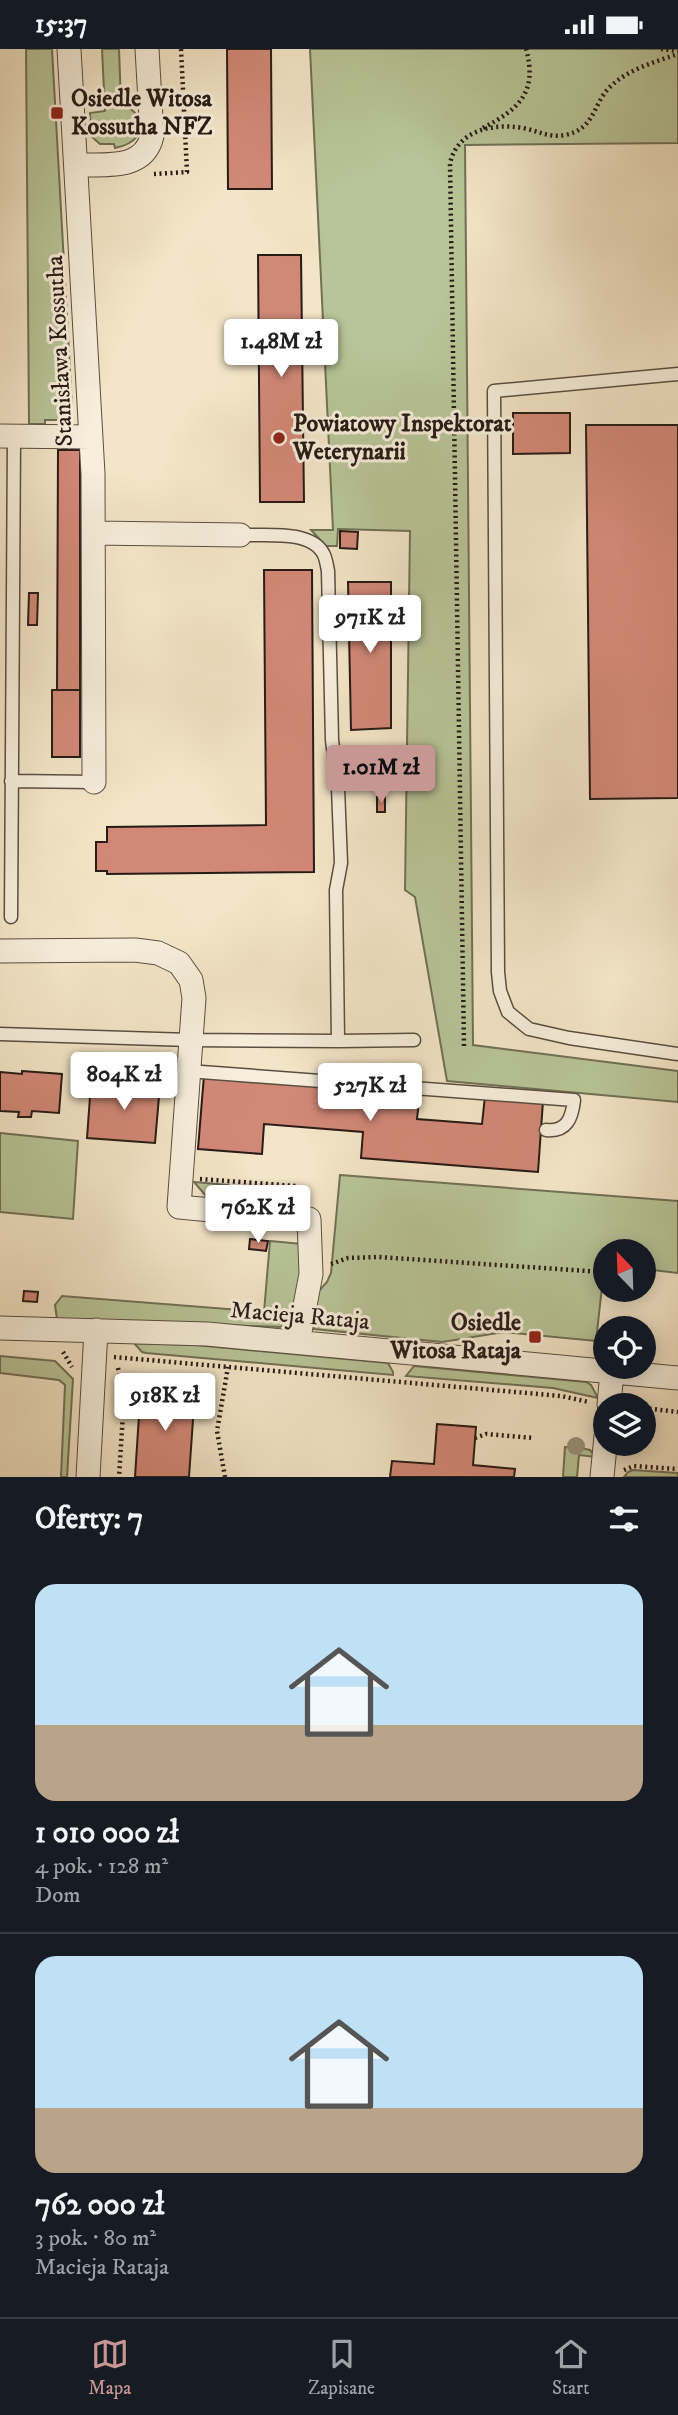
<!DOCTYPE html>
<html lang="pl">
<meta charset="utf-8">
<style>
:root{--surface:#171b24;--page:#20242c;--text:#f1f3f6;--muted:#9ea1a6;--line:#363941;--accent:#c59692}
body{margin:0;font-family:"IM FELL DW Pica",serif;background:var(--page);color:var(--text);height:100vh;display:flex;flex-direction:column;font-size:26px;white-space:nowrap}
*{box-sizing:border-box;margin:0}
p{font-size:23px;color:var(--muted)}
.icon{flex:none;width:38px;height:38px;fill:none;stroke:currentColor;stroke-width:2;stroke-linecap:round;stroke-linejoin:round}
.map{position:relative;height:1428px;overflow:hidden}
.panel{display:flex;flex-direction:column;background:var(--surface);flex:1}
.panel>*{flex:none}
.needle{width:46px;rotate:337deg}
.buttons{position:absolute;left:593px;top:1190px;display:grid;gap:14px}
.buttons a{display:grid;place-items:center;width:63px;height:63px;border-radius:50%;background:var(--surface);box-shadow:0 4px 18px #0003;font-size:35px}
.price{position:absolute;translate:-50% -60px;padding:0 16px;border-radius:7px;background:#fff;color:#222;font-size:23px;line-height:46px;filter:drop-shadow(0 2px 4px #0008)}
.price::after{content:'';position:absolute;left:50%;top:42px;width:21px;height:16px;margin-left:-10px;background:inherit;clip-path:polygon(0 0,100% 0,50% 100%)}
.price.selected{background:var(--accent);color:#111}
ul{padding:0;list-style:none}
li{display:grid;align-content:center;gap:14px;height:371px;padding:0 35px}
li+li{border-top:2px solid var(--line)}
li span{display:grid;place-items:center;height:217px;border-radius:21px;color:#555}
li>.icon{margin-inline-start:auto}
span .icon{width:126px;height:126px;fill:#fffc;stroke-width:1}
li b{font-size:30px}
h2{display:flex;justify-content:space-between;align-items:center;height:84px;padding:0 35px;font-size:30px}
.status{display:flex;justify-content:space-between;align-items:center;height:49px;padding:0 35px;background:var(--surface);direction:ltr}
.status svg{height:19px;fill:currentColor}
.tab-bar{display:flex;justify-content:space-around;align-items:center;height:98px;border-top:2px solid var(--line);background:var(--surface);font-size:19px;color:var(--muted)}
.tab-bar a{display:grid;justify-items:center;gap:4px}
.tab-bar .selected{color:var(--accent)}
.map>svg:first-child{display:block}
.green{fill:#b8c598;stroke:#707057;stroke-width:2}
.building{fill:#d28877;stroke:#271b16;stroke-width:2}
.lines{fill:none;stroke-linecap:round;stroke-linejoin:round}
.lane-casing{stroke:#5a4e42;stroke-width:15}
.street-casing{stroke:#5a4e42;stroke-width:25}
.path{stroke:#271b16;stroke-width:4.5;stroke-dasharray:2 3.5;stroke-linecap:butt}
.lane{stroke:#f7eedb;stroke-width:12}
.street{stroke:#f7eedb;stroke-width:23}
.tree{fill:#9a927b}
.poi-dot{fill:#8f2418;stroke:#f7eedb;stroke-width:2.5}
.labels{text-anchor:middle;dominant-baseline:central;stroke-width:6;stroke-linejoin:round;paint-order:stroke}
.poi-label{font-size:24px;font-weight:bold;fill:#271b16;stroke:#f7eedb;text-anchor:start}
.street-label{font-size:24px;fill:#271b16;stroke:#f7eedb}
</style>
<div class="status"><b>15:37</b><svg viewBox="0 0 49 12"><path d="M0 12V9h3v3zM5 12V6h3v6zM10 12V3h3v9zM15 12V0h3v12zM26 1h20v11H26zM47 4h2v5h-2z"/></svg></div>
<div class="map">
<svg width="678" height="1428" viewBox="0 0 678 1428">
<rect width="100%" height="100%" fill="#f3e5c7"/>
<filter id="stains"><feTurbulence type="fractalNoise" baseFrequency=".00286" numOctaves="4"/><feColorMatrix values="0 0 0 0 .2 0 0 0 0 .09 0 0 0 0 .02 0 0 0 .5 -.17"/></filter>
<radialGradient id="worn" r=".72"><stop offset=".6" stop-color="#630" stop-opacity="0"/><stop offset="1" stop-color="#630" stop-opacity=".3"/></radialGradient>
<path class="green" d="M26,0H52L72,357L67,367L57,371H45V375H29Z
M102,0H119L121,54C126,57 132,60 135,64C152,81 132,96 115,99L114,95H100L91,87L90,64L105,62Z
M310,0H678V94L465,96L473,996L678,1022V1053L447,1032L415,848L405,841L410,482L338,480L337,497H326L311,481H333Z
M0,1084L78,1092L73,1170L0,1163Z
M340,1126L678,1152V1224L644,1220V1202H606L596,1292L504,1283L442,1293L314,1280L317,1244L327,1233L331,1224Z
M194,1133L228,1136L227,1153L207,1148Z
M270,1192L302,1195L306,1212L294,1266L290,1272L280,1278L57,1270L55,1256L62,1247L264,1263Z
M134,1294L195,1296L388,1314L393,1323V1326L146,1304L142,1303Z
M0,1307L55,1312L73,1330L67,1428H61L65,1336L59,1331L0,1324Z
M414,1317L586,1333L591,1336L598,1349L553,1339L406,1327Z
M573,1394L580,1395V1399L590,1401L596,1408L579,1406L577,1428H563L565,1398L572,1399Z
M633,1421L678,1424V1428H624L628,1423Z"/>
<path class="building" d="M227,0H271L272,140H228Z
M258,206H301L304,453H260Z
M513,364H570V404L513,405Z
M586,376H678V749L590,750Z
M58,401H80V641H57Z
M340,482L358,483L357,500L340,499Z
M264,521H312L314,823L107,825V822H96V793H107V778L266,776Z
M348,533H391V679L351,681Z
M29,544H38L37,576H28Z
M52,641H80V708H52Z
M361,707L370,708V740H361Z
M387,717V738H377V718Z
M377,748H385V763H377Z
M22,1022L62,1025L59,1064L32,1062L31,1068H18L19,1063L0,1062V1023L22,1025Z
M204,1026L420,1043L417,1070L482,1075L485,1047L543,1052L538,1123L361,1109L363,1083L264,1075L262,1105L198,1100Z
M91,1034L160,1036L155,1094L87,1089Z
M250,1190L268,1192L266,1202L249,1200Z
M24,1242L38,1243L37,1253L23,1252Z
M145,1338L195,1342L189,1428H135L140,1351H144Z
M437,1375L476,1378L473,1416L515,1420L514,1428H390L392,1412L434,1415Z"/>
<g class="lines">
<g class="lane-casing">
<path id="lane" d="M678,325L494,342L498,923L500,942L508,963L529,980L569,989L678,1005
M11,732L94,733
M11,868L14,387
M0,985L190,991L338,992L336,841L341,814L338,739L332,691L328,522C327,517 326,510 324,506C312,480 264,487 240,486
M338,992L414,991
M188,1022L574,1051C572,1069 567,1083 546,1081"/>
</g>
<g class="street-casing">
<path id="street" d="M69,0L93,425L94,733
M76,116C105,115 144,122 152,87L147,0
M0,387L91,388
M95,484L240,486
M0,902L135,901L158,904L179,914L191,931L194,949L179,1158L309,1170L311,1225L298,1293
M0,1279L207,1285L678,1329
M609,1356L612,1322
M88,1428L96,1281
M602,1428L606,1387"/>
</g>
<path class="path" d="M661,0L678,2
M483,79C519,60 538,43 526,0
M154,125L187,123L181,0
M464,997L450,114C458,81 492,74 523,79C538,82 550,89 565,86C596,80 593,53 611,37C629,20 655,13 678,5
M200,1130L296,1137V1141
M331,1215L348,1209L379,1208L602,1223
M63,1303L72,1318
M114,1308L561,1347L589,1353
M118,1319L124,1348L119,1428
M644,1359L678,1363
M475,1389L486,1385L534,1389
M624,1421L634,1417L678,1420
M225,1428L217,1382L228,1318"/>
<use href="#lane" class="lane"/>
<use href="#street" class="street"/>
</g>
<circle class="tree" cx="576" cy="1397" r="9"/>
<g class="poi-dot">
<rect x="50" y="57" width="14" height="14" rx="3.5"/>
<circle cx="279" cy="389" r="7"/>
<rect x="528" y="1281" width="14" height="14" rx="3.5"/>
</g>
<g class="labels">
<g class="poi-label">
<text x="71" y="50">Osiedle Witosa<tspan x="71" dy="28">Kossutha NFZ</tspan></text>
<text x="293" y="375">Powiatowy Inspektorat<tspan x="293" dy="28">Weterynarii</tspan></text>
<text x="521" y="1274" text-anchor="end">Osiedle<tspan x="521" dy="28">Witosa Rataja</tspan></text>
</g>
<g class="street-label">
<text transform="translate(60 302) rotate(-93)">Stanisława Kossutha</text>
<text transform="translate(300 1267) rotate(5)">Macieja Rataja</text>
</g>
</g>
<rect width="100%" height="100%" filter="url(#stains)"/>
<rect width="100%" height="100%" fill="url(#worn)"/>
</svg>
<div class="buttons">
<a><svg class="needle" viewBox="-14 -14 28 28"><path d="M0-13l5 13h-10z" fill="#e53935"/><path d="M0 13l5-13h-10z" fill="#9ea1a6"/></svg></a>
<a><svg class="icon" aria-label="locate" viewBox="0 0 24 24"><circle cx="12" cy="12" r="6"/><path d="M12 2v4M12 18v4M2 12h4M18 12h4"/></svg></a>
<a><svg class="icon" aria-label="layers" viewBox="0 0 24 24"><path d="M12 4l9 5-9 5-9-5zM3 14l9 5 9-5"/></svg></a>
</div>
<b class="price" style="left:281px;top:330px">1.48M zł</b>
<b class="price" style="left:370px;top:606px">971K zł</b>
<b class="price selected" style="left:381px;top:756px">1.01M zł</b>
<b class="price" style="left:124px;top:1063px">804K zł</b>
<b class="price" style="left:370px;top:1074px">527K zł</b>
<b class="price" style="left:258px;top:1196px">762K zł</b>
<b class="price" style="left:165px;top:1384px">918K zł</b>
</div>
<section class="panel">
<h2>Oferty: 7<svg class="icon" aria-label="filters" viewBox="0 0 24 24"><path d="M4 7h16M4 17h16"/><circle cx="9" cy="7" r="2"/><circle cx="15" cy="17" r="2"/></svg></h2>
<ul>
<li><span style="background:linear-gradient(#bfe0f5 65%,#b9a48a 0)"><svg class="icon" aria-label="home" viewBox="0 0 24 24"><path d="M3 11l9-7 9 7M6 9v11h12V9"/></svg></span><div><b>1 010 000 zł</b><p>4 pok. · 128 m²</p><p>Dom</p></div></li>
<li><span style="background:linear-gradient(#bfe0f5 70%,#b9a48a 0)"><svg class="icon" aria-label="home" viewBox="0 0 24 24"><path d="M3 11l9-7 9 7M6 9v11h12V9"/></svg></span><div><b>762 000 zł</b><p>3 pok. · 80 m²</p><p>Macieja Rataja</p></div></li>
</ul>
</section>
<nav class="tab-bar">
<a class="selected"><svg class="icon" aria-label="map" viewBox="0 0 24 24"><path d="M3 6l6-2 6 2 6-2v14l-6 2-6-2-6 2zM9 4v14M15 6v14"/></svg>Mapa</a>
<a><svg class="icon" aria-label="saved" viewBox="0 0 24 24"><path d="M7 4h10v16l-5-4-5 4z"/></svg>Zapisane</a>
<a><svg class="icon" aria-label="home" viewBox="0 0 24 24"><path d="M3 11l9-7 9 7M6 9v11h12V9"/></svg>Start</a>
</nav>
